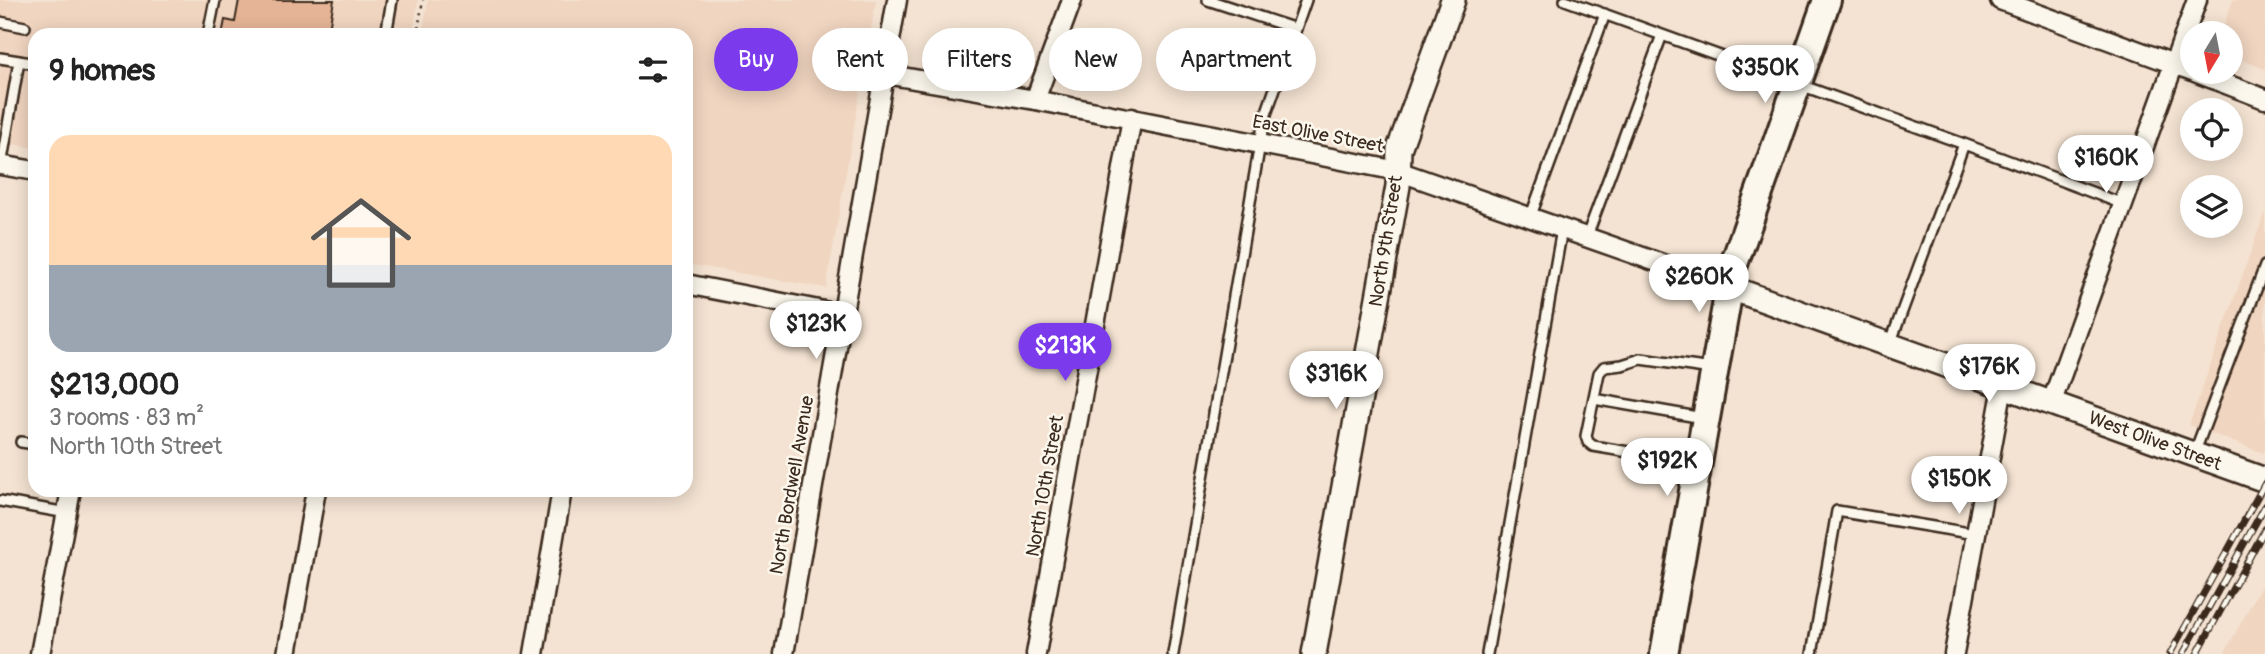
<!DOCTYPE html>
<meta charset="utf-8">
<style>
:root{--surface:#fff;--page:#f2f2f2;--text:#222;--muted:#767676;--line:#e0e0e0;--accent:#7c3aed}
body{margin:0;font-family:Pangolin,sans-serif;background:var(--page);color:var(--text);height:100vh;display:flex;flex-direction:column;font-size:26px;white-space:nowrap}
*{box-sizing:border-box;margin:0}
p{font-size:23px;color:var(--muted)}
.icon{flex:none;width:38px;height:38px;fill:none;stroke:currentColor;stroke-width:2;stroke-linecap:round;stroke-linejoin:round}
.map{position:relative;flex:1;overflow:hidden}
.details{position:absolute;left:28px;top:28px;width:665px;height:469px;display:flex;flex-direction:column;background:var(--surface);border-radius:21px;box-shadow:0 4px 18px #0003}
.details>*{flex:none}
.banner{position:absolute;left:714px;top:28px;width:665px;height:63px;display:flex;gap:14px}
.needle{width:46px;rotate:190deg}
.buttons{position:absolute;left:2180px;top:21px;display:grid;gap:14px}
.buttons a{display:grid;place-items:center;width:63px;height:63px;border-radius:50%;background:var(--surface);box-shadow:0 4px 18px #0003;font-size:35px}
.price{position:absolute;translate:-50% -60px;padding:0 16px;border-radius:24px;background:#fff;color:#222;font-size:23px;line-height:46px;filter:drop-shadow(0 2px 4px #0008)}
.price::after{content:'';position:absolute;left:50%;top:42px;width:21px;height:16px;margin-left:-10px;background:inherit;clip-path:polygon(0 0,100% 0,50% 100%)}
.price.current{background:var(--accent);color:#fff}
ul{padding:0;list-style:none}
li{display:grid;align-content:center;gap:14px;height:371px;padding:0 21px}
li+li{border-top:2px solid var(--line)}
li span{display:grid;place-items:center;height:217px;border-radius:21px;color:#555}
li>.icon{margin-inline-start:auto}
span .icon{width:126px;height:126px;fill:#fffc;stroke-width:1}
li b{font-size:30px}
h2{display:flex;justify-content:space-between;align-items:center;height:84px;padding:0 21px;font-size:30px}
.pill{padding:0 24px;border-radius:32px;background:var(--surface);box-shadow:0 4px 18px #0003;font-size:24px;line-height:63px}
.pill.current{background:var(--accent);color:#fff}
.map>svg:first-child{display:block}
.built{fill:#f0d5c0}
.building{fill:#e5b496;stroke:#3b2a1e;stroke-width:2}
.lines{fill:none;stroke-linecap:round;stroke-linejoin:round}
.service-casing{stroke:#3b2a1e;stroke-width:14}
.minor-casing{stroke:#3b2a1e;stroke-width:23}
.tertiary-casing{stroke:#3b2a1e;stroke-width:28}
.secondary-casing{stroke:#3b2a1e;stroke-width:32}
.path{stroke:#3b2a1e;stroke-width:2.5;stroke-dasharray:2 5;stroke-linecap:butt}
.service{stroke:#fbf7ec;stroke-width:9}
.minor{stroke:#fbf7ec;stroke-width:18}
.tertiary{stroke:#fbf7ec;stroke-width:23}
.secondary{stroke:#fbf7ec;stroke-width:26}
.rail-casing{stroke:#3b2a1e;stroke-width:7}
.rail{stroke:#fbf7ec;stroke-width:4.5;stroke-dasharray:13;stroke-linecap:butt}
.labels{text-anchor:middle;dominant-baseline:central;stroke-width:5;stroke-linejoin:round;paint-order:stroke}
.street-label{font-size:19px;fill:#3b2a1e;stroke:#fbf7ec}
</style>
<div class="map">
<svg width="2265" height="654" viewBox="0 0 2265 654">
<rect width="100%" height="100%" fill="#f4e3d2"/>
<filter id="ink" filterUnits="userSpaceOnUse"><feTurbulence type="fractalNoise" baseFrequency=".0143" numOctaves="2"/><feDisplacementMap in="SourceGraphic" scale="14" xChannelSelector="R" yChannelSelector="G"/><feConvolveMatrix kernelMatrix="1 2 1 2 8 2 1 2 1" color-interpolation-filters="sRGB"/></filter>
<g filter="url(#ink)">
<path class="built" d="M0,0H418L413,35H35V148L0,142Z
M428,0H876L826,288L686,264V35H422Z
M2233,0H2265V69L2231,56V33H2221Z
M2265,212V449L2263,453L2189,425Z
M2265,579V654H2224Z"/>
<path class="building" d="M239,0H334L328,35H222L225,20L235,22Z"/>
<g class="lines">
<g class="service-casing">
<path id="service" d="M1208,0L1296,29
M1565,0L1964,144L2123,204
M0,22L25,27
M208,35L215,0
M386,35L392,0
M0,58L19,61
M1,166L19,61L35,64
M1530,218L1605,14
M1587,236L1662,35
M1890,344L1964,144
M1594,399L1703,418
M21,442L35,444
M2194,454L2265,266
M1694,463L1593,446L1588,442L1586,436L1599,373L1604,367L1622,365L1641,359L1712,369
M0,501L67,513
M1173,654L1264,120L1306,0
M1487,654L1562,229
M1812,654L1837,511L1975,534"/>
</g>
<g class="minor-casing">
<path id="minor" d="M2000,0L2193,71
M2195,72L2265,99
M885,74L1035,100L1398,171L1728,287
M1035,100L1072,0
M0,165L35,171
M686,284L844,315
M2051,404L2197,0
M40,654L71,490
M287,654L316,490
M534,654L562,490
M784,654L897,0
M1036,654L1132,118
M1954,654L2003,386"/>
</g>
<g class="tertiary-casing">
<path id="tertiary" d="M1728,287L2265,480
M1314,654L1398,186L1399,149L1453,0"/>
</g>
<g class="secondary-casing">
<path id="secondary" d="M1664,654L1733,267L1827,0"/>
</g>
<path class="path" d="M417,35L423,0"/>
<use href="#service" class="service"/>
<use href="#minor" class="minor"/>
<use href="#tertiary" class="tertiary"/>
<use href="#secondary" class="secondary"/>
<g class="rail-casing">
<path id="rail" d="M2170,654L2265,483
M2183,654L2265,506
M2197,654L2265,529"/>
</g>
<use href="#rail" class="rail"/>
</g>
</g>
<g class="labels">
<g class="street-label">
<text transform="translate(1318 134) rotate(11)">East Olive Street</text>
<text transform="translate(1386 241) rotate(-81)">North 9th Street</text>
<text transform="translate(2155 441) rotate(20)">West Olive Street</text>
<text transform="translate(792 485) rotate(-80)">North Bordwell Avenue</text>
<text transform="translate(1045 486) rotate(-80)">North 10th Street</text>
</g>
</g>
</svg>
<div class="buttons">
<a><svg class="needle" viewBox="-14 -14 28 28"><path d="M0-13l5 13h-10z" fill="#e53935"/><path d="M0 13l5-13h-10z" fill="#767676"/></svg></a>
<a><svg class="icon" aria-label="locate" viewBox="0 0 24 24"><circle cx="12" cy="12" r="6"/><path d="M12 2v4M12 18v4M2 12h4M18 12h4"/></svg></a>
<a><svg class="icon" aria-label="layers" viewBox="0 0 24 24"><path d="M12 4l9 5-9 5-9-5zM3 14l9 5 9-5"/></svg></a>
</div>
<b class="price" style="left:1765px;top:105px">$350K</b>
<b class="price" style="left:2106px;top:195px">$160K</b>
<b class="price" style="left:1699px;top:314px">$260K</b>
<b class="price" style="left:816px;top:361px">$123K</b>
<b class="price current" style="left:1065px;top:383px">$213K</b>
<b class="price" style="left:1989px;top:404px">$176K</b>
<b class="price" style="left:1336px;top:411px">$316K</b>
<b class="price" style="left:1667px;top:498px">$192K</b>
<b class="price" style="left:1959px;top:516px">$150K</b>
<div class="banner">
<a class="pill current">Buy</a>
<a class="pill">Rent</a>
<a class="pill">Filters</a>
<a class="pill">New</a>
<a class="pill">Apartment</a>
</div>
<section class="details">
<h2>9 homes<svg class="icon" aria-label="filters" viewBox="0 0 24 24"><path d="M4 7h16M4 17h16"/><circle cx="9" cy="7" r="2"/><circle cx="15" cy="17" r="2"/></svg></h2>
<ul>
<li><span style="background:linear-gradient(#ffd9b3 60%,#9aa5b1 0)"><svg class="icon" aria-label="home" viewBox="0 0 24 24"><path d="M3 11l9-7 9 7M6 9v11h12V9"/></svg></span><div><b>$213,000</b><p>3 rooms · 83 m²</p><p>North 10th Street</p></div></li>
</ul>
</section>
</div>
